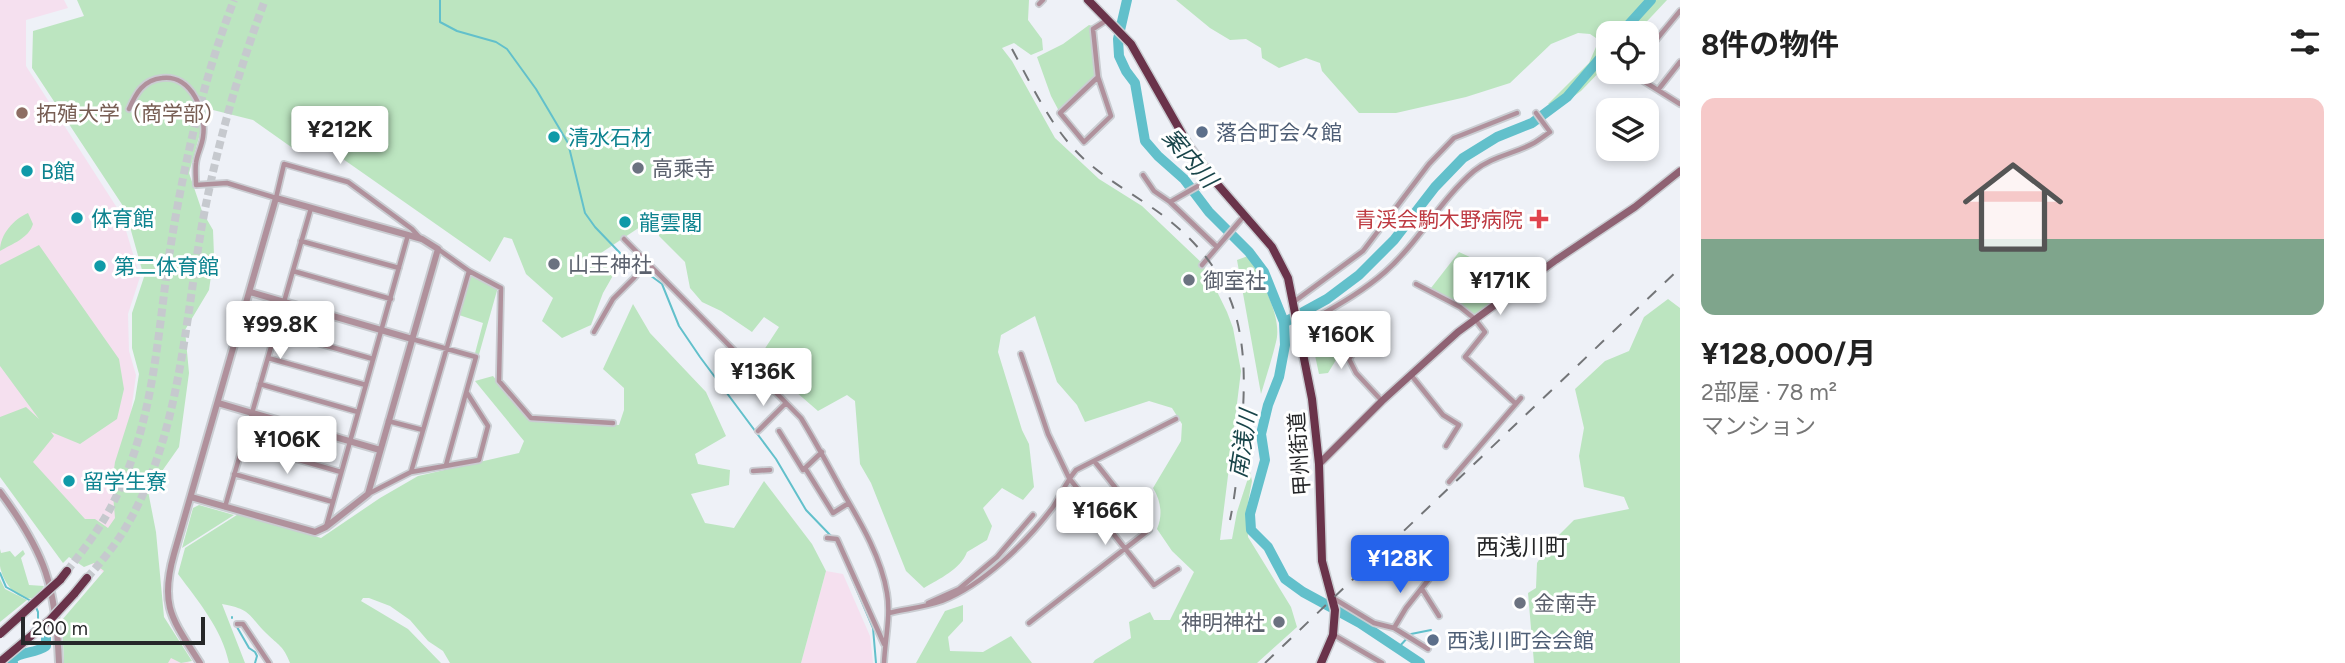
<!DOCTYPE html>
<html lang="ja">
<meta charset="utf-8">
<style>
:root{--surface:#fff;--page:#f2f2f2;--text:#222;--muted:#767676;--line:#e0e0e0;--accent:#2563eb}
body{margin:0;font-family:Figtree,"Noto Sans JP",sans-serif;background:var(--page);color:var(--text);height:100vh;display:flex;flex-direction:column;font-size:26px;white-space:nowrap}
*{box-sizing:border-box;margin:0}
p{font-size:23px;color:var(--muted)}
.icon{flex:none;width:38px;height:38px;fill:none;stroke:currentColor;stroke-width:2;stroke-linecap:round;stroke-linejoin:round}
.map{position:relative;flex:1;overflow:hidden}
.panel{display:flex;flex-direction:column;background:var(--surface);width:665px}
.panel>*{flex:none}
.buttons{position:absolute;left:1596px;top:21px;display:grid;gap:14px}
.buttons a{display:grid;place-items:center;width:63px;height:63px;border-radius:14px;background:var(--surface);box-shadow:0 4px 10px #0003;font-size:35px}
.scale{position:absolute;left:21px;bottom:18px;width:184px;box-sizing:border-box;padding-left:7px;border:4px solid #262729;border-top:0;font-size:19px;line-height:24px;white-space:nowrap;color:#262729;-webkit-text-stroke:5px #fff;paint-order:stroke}
.price{position:absolute;translate:-50% -60px;padding:0 16px;border-radius:7px;background:#fff;color:#222;font-size:23px;line-height:46px;filter:drop-shadow(0 2px 4px #0008)}
.price::after{content:'';position:absolute;left:50%;top:42px;width:21px;height:16px;margin-left:-10px;background:inherit;clip-path:polygon(0 0,100% 0,50% 100%)}
.price.current{background:var(--accent);color:#fff}
ul{padding:0;list-style:none}
li{display:grid;align-content:center;gap:14px;height:371px;padding:0 21px}
li+li{border-top:2px solid var(--line)}
li span{display:grid;place-items:center;height:217px;border-radius:14px;color:#555}
li>.icon{margin-inline-start:auto}
span .icon{width:126px;height:126px;fill:#fffc;stroke-width:1}
li b{font-size:30px}
h2{display:flex;justify-content:space-between;align-items:center;height:84px;padding:0 21px;font-size:30px}
main{display:flex;flex:1;min-height:0}
.map>svg:first-child{display:block}
.education{fill:#f5e0ef}
.green{fill:#bce5c0}
.lines{fill:none;stroke-linecap:round;stroke-linejoin:round}
.stream{stroke:#62c0cb;stroke-width:2}
.river{stroke:#62c0cb;stroke-width:10}
.trunk-tunnel{stroke:#c6c9ce;stroke-width:8;stroke-dasharray:8 4;stroke-linecap:butt}
.minor-casing{stroke:#cacdd2;stroke-width:8}
.tertiary-casing{stroke:#cacdd2;stroke-width:10}
.secondary-casing{stroke:#cacdd2;stroke-width:10}
.trunk-casing{stroke:#cacdd2;stroke-width:11}
.minor{stroke:#b0919c;stroke-width:4.5}
.tertiary{stroke:#b0919c;stroke-width:6}
.secondary{stroke:#8f6273;stroke-width:7}
.trunk{stroke:#6a334a;stroke-width:8}
.rail{stroke:#737578;stroke-width:2;stroke-dasharray:12 12;stroke-linecap:butt}
.trunk-bridge-casing{stroke:#cacdd2;stroke-width:11;stroke-linecap:butt}
.trunk-bridge{stroke:#6a334a;stroke-width:8}
.education-dot{fill:#8d6e63;stroke:#fff;stroke-width:2.5}
.service-dot{fill:#5c6f8a;stroke:#fff;stroke-width:2.5}
.culture-dot{fill:#0f9aa8;stroke:#fff;stroke-width:2.5}
.worship-dot{fill:#6b7280;stroke:#fff;stroke-width:2.5}
.health-dot{fill:#e0444e;stroke:#fff;stroke-width:2.5}
.labels{text-anchor:middle;dominant-baseline:central;stroke-width:6;stroke-linejoin:round;paint-order:stroke}
.education-label{font-size:21px;fill:#785e54;stroke:#fff;text-anchor:start}
.service-label{font-size:21px;fill:#4e5e75;stroke:#fff;text-anchor:start}
.culture-label{font-size:21px;fill:#0d838f;stroke:#fff;text-anchor:start}
.worship-label{font-size:21px;fill:#5b616d;stroke:#fff;text-anchor:start}
.health-label{font-size:21px;fill:#be3a42;stroke:#fff;text-anchor:end}
.street-label{font-size:21px;fill:#262729;stroke:#fff}
.water-label{font-size:23px;font-style:italic;fill:#19454a;stroke:#fff}
.neighbourhood-label{font-size:23px;fill:#262729;stroke:#fff}
</style>
<main>
<div class="map">
<svg width="1680" height="663" viewBox="0 0 1680 663">
<rect width="100%" height="100%" fill="#eef1f7"/>
<path class="education" d="M0,0H64L68,8L26,20V66L121,214L140,277L128,314L129,351L136,375L127,442L160,619L189,663H71V611L103,572L41,530L0,473Z
M826,571L843,574L870,636L873,663H801Z"/>
<path class="green" d="M77,0H1029L1028,20L1042,39L1043,50L1031,55L1014,43L1002,48L1012,61L1055,138L1099,179L1142,206L1204,265L1227,312L1233,328L1241,371L1220,540L1232,539L1237,512L1250,472L1252,481L1247,508L1248,537L1291,607L1297,627L1257,663H1093L1095,660L1131,638L1129,622L1150,612L1154,620H1170L1194,572L1172,551L1157,529C1163,515 1161,501 1153,488L1181,441L1182,424L1172,408L1149,401L1085,422L1077,405L1057,382L1035,316L1001,335L998,352L1022,430L1029,444L1034,487L1023,500L1002,488L983,508L992,526L987,540L967,552C961,569 939,579 924,588L906,571L871,483L860,464L855,401L847,395L818,411L758,359L779,327L764,317L752,332L721,311L702,302L690,288L685,262L659,236L661,213L598,255L615,272L603,293L591,325L562,338L542,321L553,298L526,274L512,239L504,237L490,262L303,131L306,136L294,149L253,120L213,110L203,123L189,173L202,211L213,230L214,255L209,290L185,330L189,373L179,447L148,491L156,532L164,617L192,661L181,663L171,658L168,663H64L62,620L104,571L94,563L84,567L69,557L63,563L0,477V417L26,407L39,419L0,366V265L39,245L119,359L124,389L117,419L80,444L51,432L54,436L33,462L85,519H95L108,528L115,518L112,483L115,462L135,399L139,374L132,348V313L144,277L125,209L32,68L33,31L84,16Z
M1176,0H1667L1636,33H1608V63L1581,91L1559,107L1548,104L1589,63L1599,40L1590,34L1578,33L1551,44L1510,83L1466,97L1396,113H1359L1322,71L1320,63L1306,58L1279,68L1262,58L1261,48L1246,39L1230,40L1210,28Z
M1089,25L1096,27L1093,30L1098,77L1060,113L1051,96L1037,57L1063,44Z
M28,213L33,224C29,238 12,244 0,251C0,234 14,219 28,213Z
M1459,252C1481,263 1505,267 1500,297L1475,316L1456,302L1431,288Z
M1248,256C1260,278 1283,316 1276,342C1272,359 1266,377 1261,394L1237,260Z
M469,271L498,287L478,358L474,357L483,323L456,314Z
M1668,299L1680,308V663H1534L1528,593L1536,588L1537,563L1548,546L1574,520L1629,509L1624,497L1584,487L1579,456L1584,428L1575,389L1605,361L1629,351L1644,317Z
M633,304L650,333L706,392L726,436L695,454L698,464L730,470L729,485L691,494L705,523L734,528L764,481L812,544L826,571L801,663H450L443,651L428,641L410,620L390,606L369,598H363L361,601L408,629L441,663H290C283,645 279,646 266,633C248,615 251,609 222,604L245,663H229C222,629 198,601 178,574L185,548L240,513L321,538L380,498L418,476L519,453L524,441L475,381L493,376L531,420L619,425L624,410V388L603,369Z
M1346,325L1339,355L1328,373L1319,374L1313,346L1322,342L1321,333Z
M199,505L234,515L182,548L193,508Z
M0,549L1,553L10,551L15,557L23,550L25,554L21,558L29,585L44,586C41,590 39,597 33,598C16,602 2,580 0,566C0,561 0,555 0,549Z
M0,579L5,589L27,600L0,622Z
M963,605V621L948,637L950,651L983,652L1011,636L1032,663H916L945,611Z"/>
<g class="lines">
<path class="stream" d="M440,0V22L457,31L496,42L507,49L536,89L568,143L585,213L595,227L620,253L662,284L679,326L700,357L776,459L806,510L832,537
M1604,54L1608,58
M847,567L873,628L876,663
M0,573L6,587L31,601
M35,605L38,612V626
M232,617V618
M237,627L249,648L255,652L257,656L255,663
M41,631L46,637
M1397,649L1411,634L1431,630"/>
<path class="river" d="M1127,0L1118,39L1119,56L1126,71L1135,83L1145,141L1158,156L1184,179L1209,212L1249,252L1264,272L1284,322L1285,345L1279,377L1268,405L1261,434L1265,460L1250,514L1251,530L1268,547L1285,579L1303,592L1360,623L1420,663
M1621,33L1651,0
M1287,321L1327,299L1359,275L1394,240L1435,187L1463,158L1497,137L1532,123L1567,97L1608,49
M13,663L12,659C22,651 35,654 46,646V637"/>
<path class="trunk-tunnel" d="M67,571C84,549 102,526 114,501C152,427 157,344 168,263C181,176 202,82 234,0
M87,578C101,562 115,546 126,527C180,435 184,328 202,225C216,149 238,72 265,0"/>
<g class="minor-casing">
<path id="minor" d="M1039,4L1043,0
M1647,51L1680,11
M1629,72L1680,104
M1098,77L1060,113L1084,142L1111,116L1098,77L1093,29L1107,20
M1658,90L1680,62
M129,109C136,93 143,80 162,78C191,74 207,112 203,137C202,146 197,154 196,163C195,170 196,178 196,185L227,183L276,198L284,164L348,182L412,229L421,239
M1143,175L1154,191L1170,202L1212,178
M1170,202L1217,247
M624,239L801,418C815,441 828,465 841,489C859,520 881,556 887,593C891,615 885,640 884,663
M301,241L399,268
M438,249L469,271L501,288L499,381L531,418L613,423
M1202,265L1244,216
M293,271L391,299
M1416,284L1460,307L1475,319L1485,332L1465,357L1516,404
M1295,301L1363,251L1429,164L1454,138L1517,113
M1300,327C1329,310 1360,294 1385,272C1419,242 1440,200 1474,171C1491,157 1513,154 1532,144C1538,141 1544,136 1550,132L1536,113
M275,331L373,359
M594,332L613,299L634,278L647,261
M1366,334L1349,359L1356,373L1382,401
M412,339L476,357L446,465
M1021,354L1048,434L1069,478L1154,585L1178,569
M268,358L366,385
M1411,375L1443,415L1459,425L1446,446
M260,384L358,412
M388,421L423,430
M758,431L786,403
M779,431L803,470L822,452
M243,444L341,472
M805,468L833,513L849,503
M753,471L770,470
M411,472L469,271
M234,474L333,502
M1449,482L1521,398
M368,494L411,472L479,460L488,426L467,393
M225,507L311,208
M326,527L408,235
M827,538L837,539L884,644
M1422,589L1439,616
M1333,598L1374,623L1394,628L1428,649
M928,603L959,589L997,557L1033,515
M889,613C906,609 925,607 942,601C983,585 1027,542 1053,507C1061,495 1066,482 1076,470L1176,419
M1029,623L1149,530L1095,462
M237,624H243L269,663
M1394,628L1406,608L1429,579
M1334,635L1382,663"/>
</g>
<g class="tertiary-casing">
<path id="tertiary" d="M250,292L412,339
M218,403L380,450
M0,492C46,554 56,587 59,663
M191,497L315,532L326,527L368,494L438,249L422,239L276,198L174,554C159,607 173,620 200,663"/>
</g>
<g class="secondary-casing">
<path id="secondary" d="M1319,464L1382,401L1458,332L1556,260L1635,207L1680,171"/>
</g>
<g class="trunk-casing">
<path id="trunk" d="M1088,0L1131,44L1189,146L1212,178L1272,247L1288,278L1312,399L1319,464L1322,561L1335,610L1333,635L1321,663
M60,580L67,571
M74,594L87,578"/>
</g>
<use href="#minor" class="minor"/>
<use href="#tertiary" class="tertiary"/>
<use href="#secondary" class="secondary"/>
<use href="#trunk" class="trunk"/>
<path class="rail" d="M1012,49C1030,82 1047,119 1073,148C1100,178 1139,196 1170,221C1244,281 1249,347 1241,436C1238,464 1236,492 1230,520
M1265,663L1680,268"/>
<g class="trunk-bridge-casing">
<path id="trunk-bridge" d="M0,634L60,580
M0,662L50,620L74,594"/>
</g>
<use href="#trunk-bridge" class="trunk-bridge"/>
</g>
<circle class="education-dot" cx="22" cy="113" r="7"/>
<g class="service-dot">
<circle cx="1202" cy="132" r="7"/>
<circle cx="1433" cy="640" r="7"/>
</g>
<g class="culture-dot">
<circle cx="554" cy="137" r="7"/>
<circle cx="27" cy="171" r="7"/>
<circle cx="77" cy="218" r="7"/>
<circle cx="625" cy="222" r="7"/>
<circle cx="100" cy="266" r="7"/>
<circle cx="69" cy="481" r="7"/>
</g>
<g class="worship-dot">
<circle cx="638" cy="168" r="7"/>
<circle cx="554" cy="264" r="7"/>
<circle cx="1189" cy="280" r="7"/>
<circle cx="1520" cy="603" r="7"/>
<circle cx="1279" cy="622" r="7"/>
</g>
<path class="health-dot" d="M1535.5 208.5h7v7h7v7h-7v7h-7v-7h-7v-7h7z"/>
<g class="labels">
<g class="education-label">
<text x="36" y="113">拓殖大学（商学部）</text>
</g>
<g class="service-label">
<text x="1216" y="132">落合町会々館</text>
<text x="1447" y="640">西浅川町会会館</text>
</g>
<g class="culture-label">
<text x="568" y="137">清水石材</text>
<text x="41" y="171">B館</text>
<text x="91" y="218">体育館</text>
<text x="639" y="222">龍雲閣</text>
<text x="114" y="266">第二体育館</text>
<text x="83" y="481">留学生寮</text>
</g>
<g class="worship-label">
<text x="652" y="168">高乘寺</text>
<text x="568" y="264">山王神社</text>
<text x="1203" y="280">御室社</text>
<text x="1534" y="603">金南寺</text>
<text x="1265" y="622" text-anchor="end">神明神社</text>
</g>
<g class="health-label">
<text x="1523" y="219">青渓会駒木野病院</text>
</g>
<g class="street-label">
<text transform="translate(1299 454) rotate(-94)">甲州街道</text>
</g>
<g class="water-label">
<text transform="translate(1190 158) rotate(49)">案内川</text>
<text transform="translate(1243 444) rotate(-81)">南浅川</text>
</g>
<g class="neighbourhood-label">
<text x="1522" y="547">西浅川町</text>
</g>
</g>
</svg>
<div class="buttons">
<a><svg class="icon" aria-label="locate" viewBox="0 0 24 24"><circle cx="12" cy="12" r="6"/><path d="M12 2v4M12 18v4M2 12h4M18 12h4"/></svg></a>
<a><svg class="icon" aria-label="layers" viewBox="0 0 24 24"><path d="M12 4l9 5-9 5-9-5zM3 14l9 5 9-5"/></svg></a>
</div>
<div class="scale">200 m</div>
<b class="price" style="left:340px;top:166px">¥212K</b>
<b class="price" style="left:1500px;top:317px">¥171K</b>
<b class="price" style="left:280px;top:361px">¥99.8K</b>
<b class="price" style="left:1341px;top:371px">¥160K</b>
<b class="price" style="left:763px;top:408px">¥136K</b>
<b class="price" style="left:287px;top:476px">¥106K</b>
<b class="price" style="left:1105px;top:547px">¥166K</b>
<b class="price current" style="left:1400px;top:595px">¥128K</b>
</div>
<section class="panel">
<h2>8件の物件<svg class="icon" aria-label="filters" viewBox="0 0 24 24"><path d="M4 7h16M4 17h16"/><circle cx="9" cy="7" r="2"/><circle cx="15" cy="17" r="2"/></svg></h2>
<ul>
<li><span style="background:linear-gradient(#f6c9c9 65%,#7fa58c 0)"><svg class="icon" aria-label="home" viewBox="0 0 24 24"><path d="M3 11l9-7 9 7M6 9v11h12V9"/></svg></span><div><b>¥128,000/月</b><p>2部屋 · 78 m²</p><p>マンション</p></div></li>
</ul>
</section>
</main>
